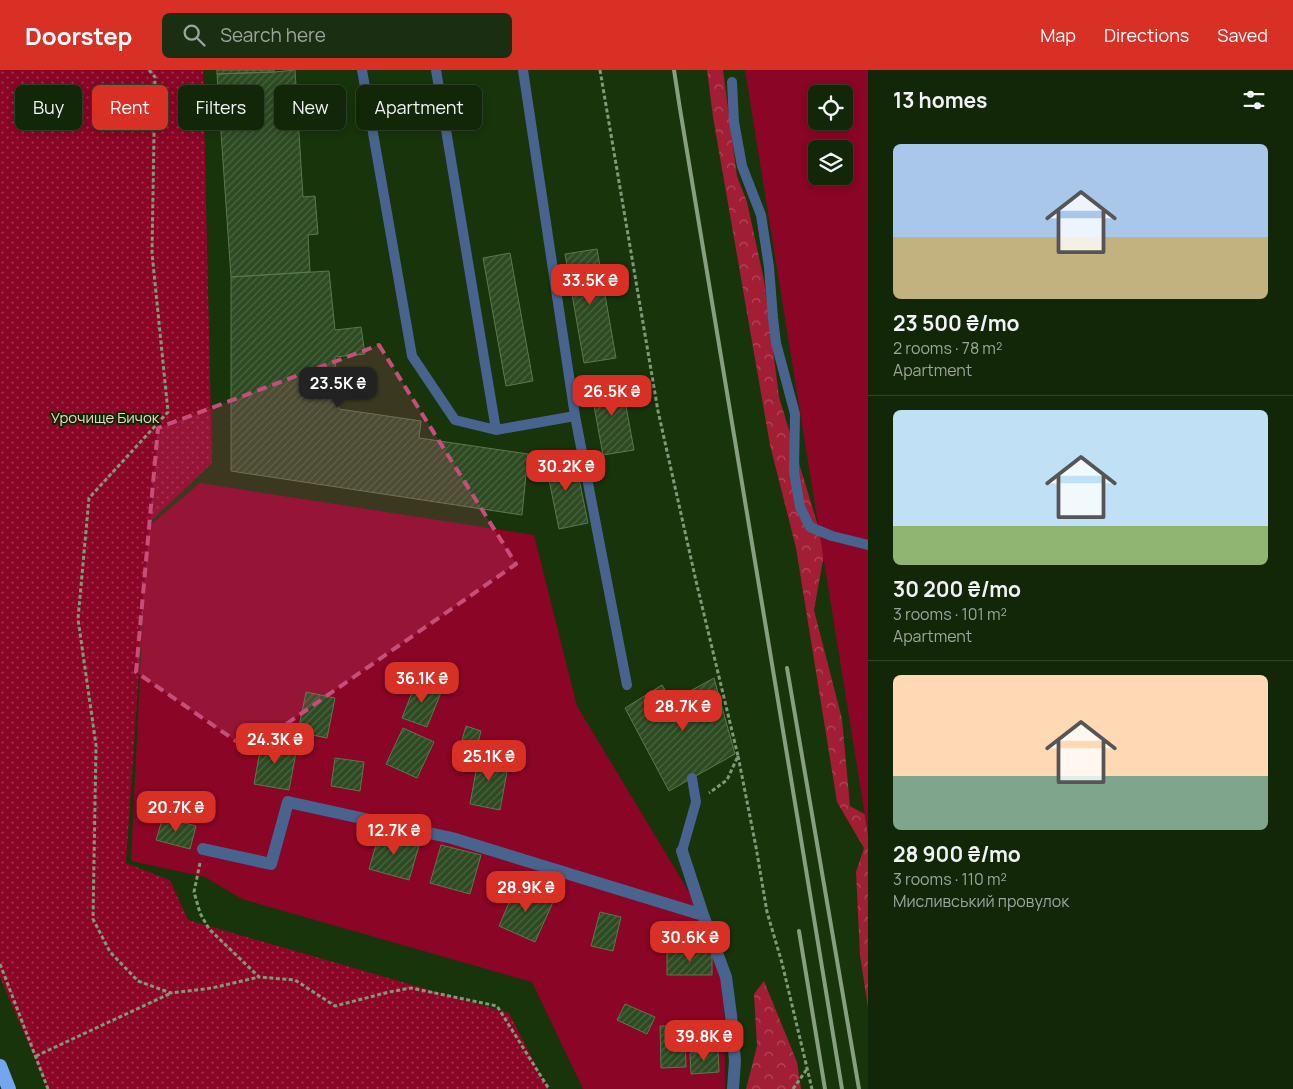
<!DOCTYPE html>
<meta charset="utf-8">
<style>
:root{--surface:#112708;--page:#1a2f12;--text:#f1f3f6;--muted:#9ca59c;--line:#304429;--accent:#d93025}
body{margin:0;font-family:Manrope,sans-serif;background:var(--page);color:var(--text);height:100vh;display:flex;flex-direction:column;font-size:19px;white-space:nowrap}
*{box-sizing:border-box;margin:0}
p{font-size:16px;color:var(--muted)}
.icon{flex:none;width:28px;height:28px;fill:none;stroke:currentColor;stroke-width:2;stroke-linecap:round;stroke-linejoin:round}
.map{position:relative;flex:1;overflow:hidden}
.details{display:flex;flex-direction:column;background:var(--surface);width:425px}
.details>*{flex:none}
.guide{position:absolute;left:15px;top:15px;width:475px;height:45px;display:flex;gap:10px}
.controls{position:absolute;left:808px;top:15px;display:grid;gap:10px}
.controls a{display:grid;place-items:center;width:45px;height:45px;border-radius:8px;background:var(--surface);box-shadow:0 2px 8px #0003,0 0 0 1px var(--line);font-size:25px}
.price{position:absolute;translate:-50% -42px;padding:0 11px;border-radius:10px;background:var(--accent);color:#fff;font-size:16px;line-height:32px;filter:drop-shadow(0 1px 2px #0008)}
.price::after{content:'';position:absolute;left:50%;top:30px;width:15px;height:11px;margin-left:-8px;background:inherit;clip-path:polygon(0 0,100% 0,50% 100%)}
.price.active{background:#222;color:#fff}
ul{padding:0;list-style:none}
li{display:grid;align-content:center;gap:10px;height:265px;padding:0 25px}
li+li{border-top:1px solid var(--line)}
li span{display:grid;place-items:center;height:155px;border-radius:8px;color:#555}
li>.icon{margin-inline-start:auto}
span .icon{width:90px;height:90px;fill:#fffc;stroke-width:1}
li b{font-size:21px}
h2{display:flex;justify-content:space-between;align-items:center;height:60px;padding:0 25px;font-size:21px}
.chip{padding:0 18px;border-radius:8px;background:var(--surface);box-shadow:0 2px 8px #0003,0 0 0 1px var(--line);font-size:18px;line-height:45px}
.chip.active{background:var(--accent);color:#fff}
header{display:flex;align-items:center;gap:30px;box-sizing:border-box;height:70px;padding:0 25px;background:var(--accent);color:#fff}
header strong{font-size:24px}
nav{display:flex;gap:28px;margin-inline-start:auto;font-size:18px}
.search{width:350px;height:45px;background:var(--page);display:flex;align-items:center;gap:12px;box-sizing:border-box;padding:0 18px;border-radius:8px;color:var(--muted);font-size:19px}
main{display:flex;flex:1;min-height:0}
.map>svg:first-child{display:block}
.grass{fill:url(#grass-dots)}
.forest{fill:url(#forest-crowns)}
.garden{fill:#8a0526;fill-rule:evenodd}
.building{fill:url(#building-hatch);stroke:#59794e}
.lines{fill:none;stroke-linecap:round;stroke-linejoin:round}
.path{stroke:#829979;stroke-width:3;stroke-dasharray:4 2.5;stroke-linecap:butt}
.service{stroke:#48648e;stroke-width:10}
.minor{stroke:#48648e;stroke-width:12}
.trunk{stroke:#74a6ef;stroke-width:14}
.rail{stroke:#879e7f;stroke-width:4}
.marked{fill:#c84e7a;fill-opacity:0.2;stroke:#c84e7a;stroke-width:4;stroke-dasharray:10 6;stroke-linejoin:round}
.labels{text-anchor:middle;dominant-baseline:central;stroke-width:4;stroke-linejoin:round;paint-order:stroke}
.park-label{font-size:15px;fill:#f3d0d0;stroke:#0d2902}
</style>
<header>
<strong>Doorstep</strong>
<div class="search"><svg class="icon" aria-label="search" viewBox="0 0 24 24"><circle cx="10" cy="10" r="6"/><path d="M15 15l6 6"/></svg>Search here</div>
<nav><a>Map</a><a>Directions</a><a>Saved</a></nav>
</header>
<main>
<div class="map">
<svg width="868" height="1019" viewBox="0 0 868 1019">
<defs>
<pattern id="grass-dots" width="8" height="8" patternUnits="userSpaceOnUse" patternTransform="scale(1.25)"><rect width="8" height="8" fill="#8a0526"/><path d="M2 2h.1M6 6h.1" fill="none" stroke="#9f364f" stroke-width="1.8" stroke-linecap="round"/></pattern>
<pattern id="forest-crowns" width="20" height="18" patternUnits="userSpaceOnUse" patternTransform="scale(1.25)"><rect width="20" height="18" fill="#a21e35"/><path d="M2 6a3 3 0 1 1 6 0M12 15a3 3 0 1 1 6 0" fill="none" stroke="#b24a5b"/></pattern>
<pattern id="building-hatch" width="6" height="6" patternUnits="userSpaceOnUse" patternTransform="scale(1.25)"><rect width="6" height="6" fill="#2d4b22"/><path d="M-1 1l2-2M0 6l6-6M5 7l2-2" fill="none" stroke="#4b6541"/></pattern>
</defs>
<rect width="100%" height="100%" fill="#17340b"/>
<path class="grass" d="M0,0H203L212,393L149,453L126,793L170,810L188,850L509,943L548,1019H48L0,907Z"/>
<path class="forest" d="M707,0H723L737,106L747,132L764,210L779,327L825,479L814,540L842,649L850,736L868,746V938L860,885L856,802L864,778L837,732L796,478L770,375L713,47Z
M764,911L797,992L801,1019H746L757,976L754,924Z"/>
<path class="garden" d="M745,0H868V765ZM816,24H844V51H816ZM816,79H844V106H816Z
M200,413L534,465L577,636L724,880L725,1019H583L532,912L242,829L205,807L131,791L147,458Z"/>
<path class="building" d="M217,0H274V2L217,4Z
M295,0L303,127L315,126L318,164L308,165L310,202L231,207L217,4L274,2Z
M597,179L616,288L584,293L565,184Z
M510,183L533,311L506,316L483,188Z
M329,201L335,260L361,257L365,284L335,287L339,339L421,351L419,368L528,384L522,445L231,401V207Z
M621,309L634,380L603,385L590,314Z
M574,384L588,453L559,459L545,390Z
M714,608L735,684L669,721L625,638L662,615L672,631Z
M417,610L442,620L427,657L402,648Z
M306,622L335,628L327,668L298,662Z
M466,656L481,661L474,688L458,684Z
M403,658L434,672L417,708L386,694Z
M262,670L297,677L289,720L254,714Z
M479,685L509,691L500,740L470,734Z
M335,688L364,692L360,721L331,716Z
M163,747L196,756L190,779L156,770Z
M380,761L420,772L409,810L369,799Z
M441,775L481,785L470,824L430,813Z
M517,814L554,830L535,872L499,856Z
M600,842L621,847L613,881L591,876Z
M667,881H712V905H667Z
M625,934L655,947L647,964L617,950Z
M660,956H685L686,997L661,998Z
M718,981L719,1002L691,1004L690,983Z"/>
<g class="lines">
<path class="path" d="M149,0L155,7L152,183L168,342L89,428L78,549L96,675L93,849L110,882L138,911L171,923L212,918L259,907
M600,0L658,341L696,511L738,686L727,710L709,723
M738,686L756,777L767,842L782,893L812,1019
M200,793L194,822L200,843L209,859L259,907L295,910L335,936L389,922L411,918L497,936L549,1019
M0,894L48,1019
M36,986L171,923
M793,1019L807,999"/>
<path class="service" d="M362,0L412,286L455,350L496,360
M436,0L496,360L575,346L627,615
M523,0L575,346
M732,12L734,52L742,96L761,145L769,197L773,248L776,273L795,344L794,402L800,437L810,457L832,466L868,475
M682,781L696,732L692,708"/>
<path class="minor" d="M203,779L271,794L288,732L452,768L703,845L726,907L731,945L735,991L733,1019
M682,781L703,845"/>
<path class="trunk" d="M0,996L9,1019"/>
<path class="rail" d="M674,0L680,39L799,757L842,1019
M787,598L859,1019
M799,861L825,1019"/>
</g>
<path class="marked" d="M379,275L516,494L249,680L136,602L158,358Z"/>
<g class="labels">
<g class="park-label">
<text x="105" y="347">Урочище Бичок</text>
</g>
</g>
</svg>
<div class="controls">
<a><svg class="icon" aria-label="locate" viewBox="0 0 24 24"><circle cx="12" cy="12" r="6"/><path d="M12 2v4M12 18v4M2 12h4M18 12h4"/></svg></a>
<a><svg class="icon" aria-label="layers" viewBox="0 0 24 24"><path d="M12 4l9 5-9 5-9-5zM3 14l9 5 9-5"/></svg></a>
</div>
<b class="price" style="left:590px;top:236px">33.5K ₴</b>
<b class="price active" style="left:338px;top:339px">23.5K ₴</b>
<b class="price" style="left:612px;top:347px">26.5K ₴</b>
<b class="price" style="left:566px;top:422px">30.2K ₴</b>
<b class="price" style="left:422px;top:634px">36.1K ₴</b>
<b class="price" style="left:683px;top:662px">28.7K ₴</b>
<b class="price" style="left:275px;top:695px">24.3K ₴</b>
<b class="price" style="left:489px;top:712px">25.1K ₴</b>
<b class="price" style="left:176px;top:763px">20.7K ₴</b>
<b class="price" style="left:394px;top:786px">12.7K ₴</b>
<b class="price" style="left:526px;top:843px">28.9K ₴</b>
<b class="price" style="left:690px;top:893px">30.6K ₴</b>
<b class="price" style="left:704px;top:992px">39.8K ₴</b>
<div class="guide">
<a class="chip">Buy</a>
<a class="chip active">Rent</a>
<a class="chip">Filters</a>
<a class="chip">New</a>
<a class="chip">Apartment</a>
</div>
</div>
<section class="details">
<h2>13 homes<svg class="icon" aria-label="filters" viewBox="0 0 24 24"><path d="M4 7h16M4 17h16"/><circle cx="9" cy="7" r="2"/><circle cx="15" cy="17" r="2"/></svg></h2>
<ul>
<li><span style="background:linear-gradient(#a9c7e8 60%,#c2b280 0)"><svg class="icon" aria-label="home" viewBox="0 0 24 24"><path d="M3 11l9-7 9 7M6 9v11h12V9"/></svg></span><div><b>23 500 ₴/mo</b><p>2 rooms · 78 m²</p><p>Apartment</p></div></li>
<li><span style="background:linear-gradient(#bfe0f5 75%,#8fb573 0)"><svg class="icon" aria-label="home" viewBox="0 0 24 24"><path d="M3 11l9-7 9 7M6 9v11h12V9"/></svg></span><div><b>30 200 ₴/mo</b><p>3 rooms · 101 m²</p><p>Apartment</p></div></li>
<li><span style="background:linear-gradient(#ffd9b3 65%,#7fa58c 0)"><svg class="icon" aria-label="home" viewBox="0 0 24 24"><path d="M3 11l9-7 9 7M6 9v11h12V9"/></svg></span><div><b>28 900 ₴/mo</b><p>3 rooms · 110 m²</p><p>Мисливський провулок</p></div></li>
</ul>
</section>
</main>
